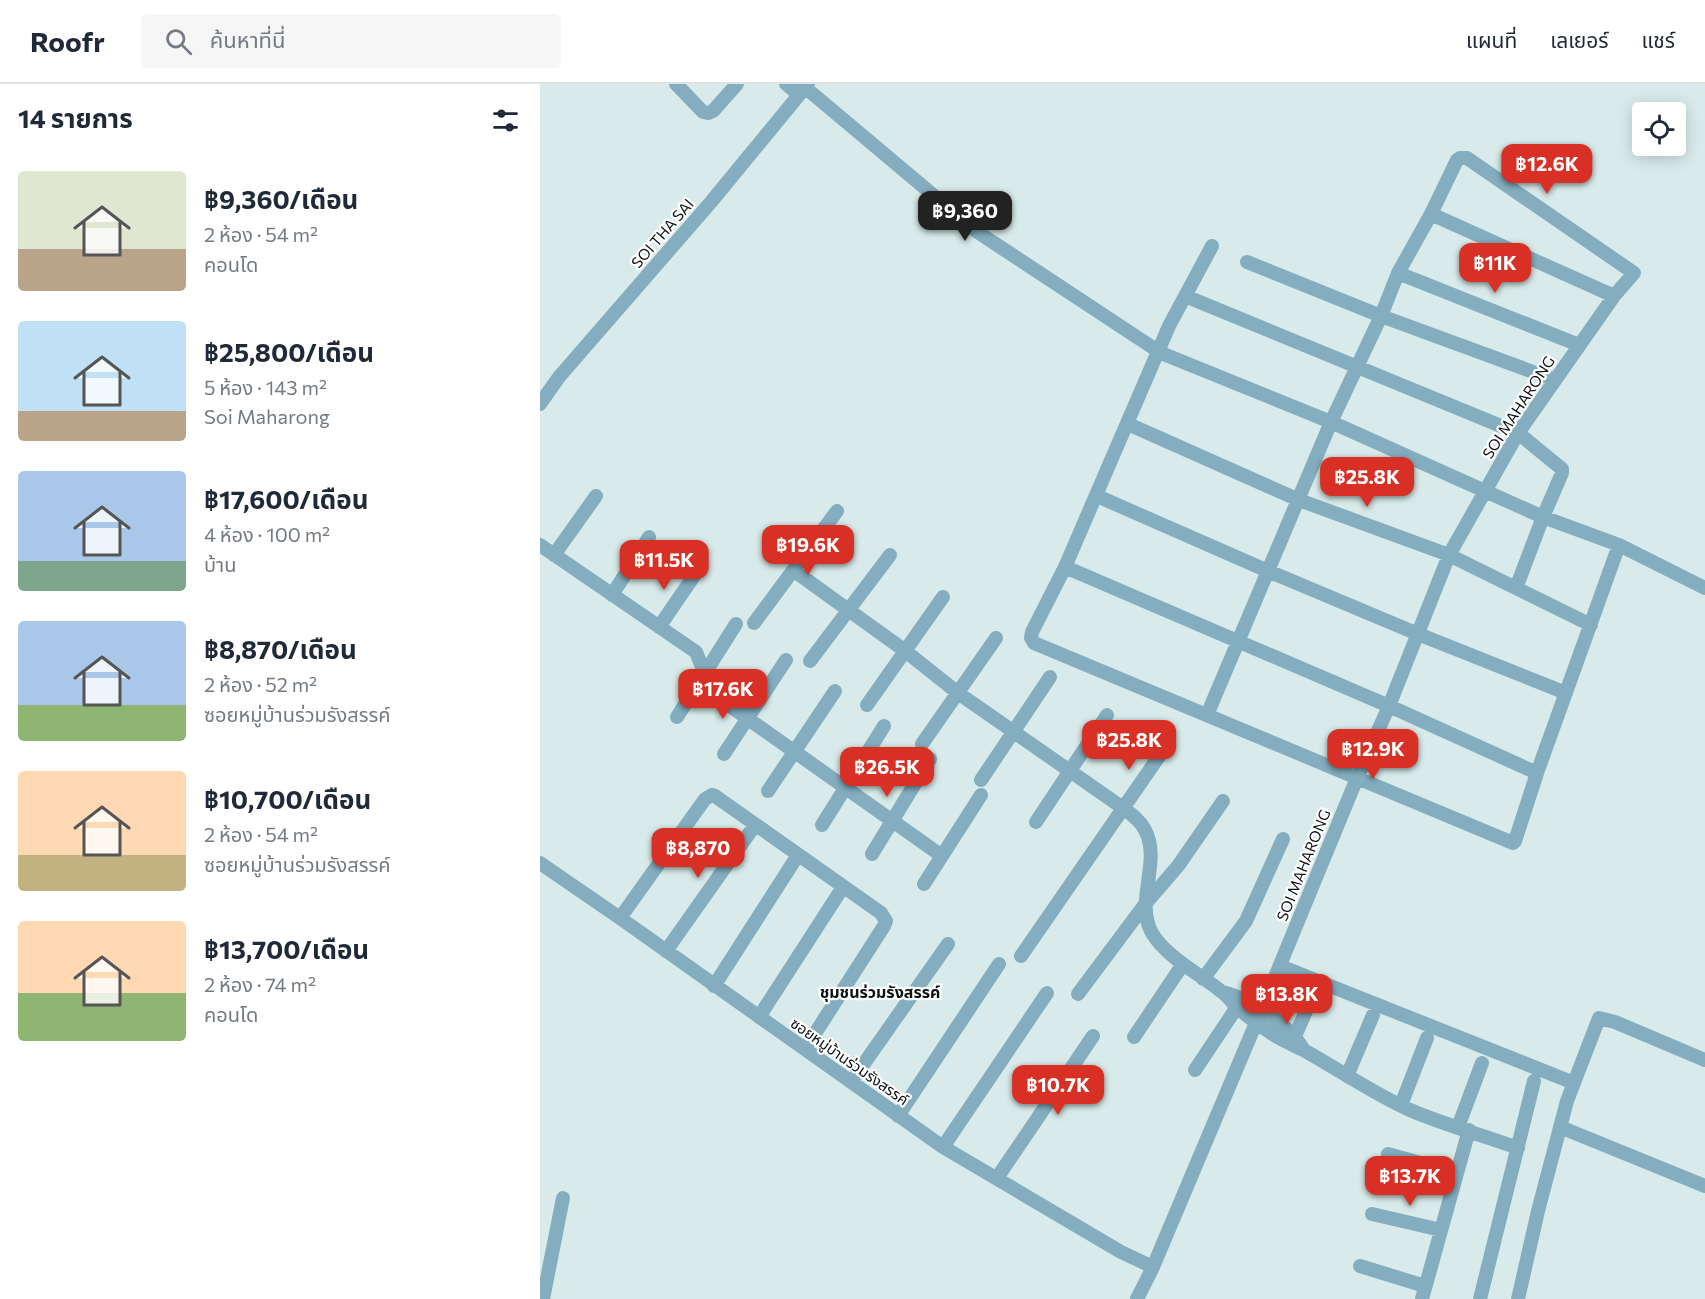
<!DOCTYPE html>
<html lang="th">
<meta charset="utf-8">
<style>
:root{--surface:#fff;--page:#f6f6f7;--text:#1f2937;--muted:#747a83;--line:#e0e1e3;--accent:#d93025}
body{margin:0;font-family:Commissioner,"Noto Sans Thai",sans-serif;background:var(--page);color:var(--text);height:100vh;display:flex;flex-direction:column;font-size:22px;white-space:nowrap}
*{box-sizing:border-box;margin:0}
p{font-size:20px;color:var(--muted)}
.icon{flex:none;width:33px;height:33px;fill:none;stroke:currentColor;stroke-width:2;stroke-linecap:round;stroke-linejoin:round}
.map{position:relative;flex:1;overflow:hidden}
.panel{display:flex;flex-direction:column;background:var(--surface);width:540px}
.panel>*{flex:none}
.controls{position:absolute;left:1092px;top:18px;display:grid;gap:12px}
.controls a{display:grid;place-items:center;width:54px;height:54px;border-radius:6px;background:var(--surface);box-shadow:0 3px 15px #0003;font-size:30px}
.price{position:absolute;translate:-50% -51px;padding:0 14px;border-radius:12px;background:var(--accent);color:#fff;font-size:20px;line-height:39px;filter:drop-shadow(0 2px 3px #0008)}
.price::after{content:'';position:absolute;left:50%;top:36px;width:18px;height:14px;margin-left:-9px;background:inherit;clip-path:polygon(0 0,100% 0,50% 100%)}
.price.active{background:#222;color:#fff}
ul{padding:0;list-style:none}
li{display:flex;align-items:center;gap:18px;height:150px;padding:0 18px}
li span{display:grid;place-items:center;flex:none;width:168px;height:120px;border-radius:6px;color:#555}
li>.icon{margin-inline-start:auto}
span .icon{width:72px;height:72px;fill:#fffc;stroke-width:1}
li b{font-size:26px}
h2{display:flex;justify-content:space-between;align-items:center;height:72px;padding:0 18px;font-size:26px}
header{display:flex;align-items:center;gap:36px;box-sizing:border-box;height:84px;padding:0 30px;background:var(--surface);border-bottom:2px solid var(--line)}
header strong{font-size:28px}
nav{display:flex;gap:33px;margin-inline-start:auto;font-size:21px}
.search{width:420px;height:54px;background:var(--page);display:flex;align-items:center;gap:15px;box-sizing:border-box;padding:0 21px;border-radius:6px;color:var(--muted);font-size:22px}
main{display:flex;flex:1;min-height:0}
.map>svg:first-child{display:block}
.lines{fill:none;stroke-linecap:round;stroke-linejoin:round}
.minor{stroke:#84aebf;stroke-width:14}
.labels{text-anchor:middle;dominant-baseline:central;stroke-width:4.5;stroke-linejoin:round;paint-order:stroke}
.street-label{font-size:15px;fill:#0c1212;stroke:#fff}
.neighbourhood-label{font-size:16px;font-weight:bold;fill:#0c1212;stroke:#fff}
</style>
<header>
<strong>Roofr</strong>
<div class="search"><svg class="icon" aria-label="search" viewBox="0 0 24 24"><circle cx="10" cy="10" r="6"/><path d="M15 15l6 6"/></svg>ค้นหาที่นี่</div>
<nav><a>แผนที่</a><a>เลเยอร์</a><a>แชร์</a></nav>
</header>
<main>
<section class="panel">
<h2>14 รายการ<svg class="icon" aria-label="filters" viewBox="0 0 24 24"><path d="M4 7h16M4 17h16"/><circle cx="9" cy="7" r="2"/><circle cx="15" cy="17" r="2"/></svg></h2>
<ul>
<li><span style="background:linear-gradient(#dfe7d0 65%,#b9a48a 0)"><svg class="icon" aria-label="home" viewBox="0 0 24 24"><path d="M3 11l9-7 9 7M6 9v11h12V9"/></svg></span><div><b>฿9,360/เดือน</b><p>2 ห้อง · 54 m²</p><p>คอนโด</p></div></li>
<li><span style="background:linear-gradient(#bfe0f5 75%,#b9a48a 0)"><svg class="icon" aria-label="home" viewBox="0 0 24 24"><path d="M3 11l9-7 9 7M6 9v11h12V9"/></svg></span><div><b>฿25,800/เดือน</b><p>5 ห้อง · 143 m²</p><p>Soi Maharong</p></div></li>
<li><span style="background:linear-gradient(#a9c7e8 75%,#7fa58c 0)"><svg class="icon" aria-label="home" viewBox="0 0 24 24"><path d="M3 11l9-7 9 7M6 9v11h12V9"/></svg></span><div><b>฿17,600/เดือน</b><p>4 ห้อง · 100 m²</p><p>บ้าน</p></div></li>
<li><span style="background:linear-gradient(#a9c7e8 70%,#8fb573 0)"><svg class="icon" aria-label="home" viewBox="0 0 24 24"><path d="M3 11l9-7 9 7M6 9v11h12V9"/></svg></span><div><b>฿8,870/เดือน</b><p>2 ห้อง · 52 m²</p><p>ซอยหมู่บ้านร่วมรังสรรค์</p></div></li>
<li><span style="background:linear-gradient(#ffd9b3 70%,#c2b280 0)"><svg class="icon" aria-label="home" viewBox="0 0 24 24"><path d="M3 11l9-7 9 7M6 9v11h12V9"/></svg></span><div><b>฿10,700/เดือน</b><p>2 ห้อง · 54 m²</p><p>ซอยหมู่บ้านร่วมรังสรรค์</p></div></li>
<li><span style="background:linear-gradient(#ffd9b3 60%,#8fb573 0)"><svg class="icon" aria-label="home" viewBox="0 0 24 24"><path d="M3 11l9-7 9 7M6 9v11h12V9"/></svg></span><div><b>฿13,700/เดือน</b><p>2 ห้อง · 74 m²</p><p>คอนโด</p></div></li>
</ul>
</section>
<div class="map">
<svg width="1165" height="1215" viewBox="0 0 1165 1215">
<rect width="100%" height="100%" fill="#d8ebea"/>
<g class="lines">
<path class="minor" d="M136,0L163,28L168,29L173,27L197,0
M246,0L259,11
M261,0L436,147L621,269L791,338L1003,433L1079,461L1165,504
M891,130L1074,212
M672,162L629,242L525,483L492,548L491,554L494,559L973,759L975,757L997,689L1079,461
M707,178L841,232L1015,296
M858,189L1039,261
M645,212L978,349L1022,385V389L1003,433L976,504
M0,320L19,293L171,118L268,0
M588,340L759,416L909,471L1051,541
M557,412L728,487L878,550L1026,609
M0,461L156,568L173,610L402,772
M14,471L56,412
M525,483L849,622L997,689
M253,486L364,566L418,609L583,724C591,730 600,736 605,746C622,778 594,817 612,849C627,874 660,890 682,908C688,912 692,919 698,924C709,934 722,943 734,951C745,958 756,962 767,968C801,987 834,1010 870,1026C905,1041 942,1051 978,1064
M72,511L109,453
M214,539L297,427
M119,543L156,489
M270,577L350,471
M327,621L403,513
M137,633L196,540
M382,660L456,554
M184,670L246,576
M441,696L510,593
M228,707L295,607
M496,738L567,631
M282,741L344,642
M332,770L390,675
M0,779L80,834L403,1063L581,1168L613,1183
M384,800L441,711
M80,834L165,715L172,711L175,712L341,829L346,837L344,842L265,965
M126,867L215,741
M481,872L622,668
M740,882L1034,999
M663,895L706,837L743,755
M174,902L258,771
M683,908C713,916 748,940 764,966
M538,910L606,819L638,782L683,717
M219,933L303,803
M594,953L643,880
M752,959L774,909
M655,986L697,923
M807,992L833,931
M311,998L408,860
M861,1021L887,954
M358,1032L459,880
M918,1043L942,979
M1020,1043L1165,1102
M403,1063L507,909
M848,1070L917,1089
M457,1094L553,952
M832,1130L901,1146
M820,1182L885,1202
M3,1215L23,1114
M597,1215L613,1183L721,927L817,694L849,622L909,471L978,349L1074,212L1094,189L927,74H920L917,76L891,130L858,189L841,232L791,338L667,631
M882,1215L929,1046
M940,1215L994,997
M978,1215L998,1127L1027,1017L1059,934L1075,938L1165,976"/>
</g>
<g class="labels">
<g class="street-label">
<text transform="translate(122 149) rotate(-49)">SOI THA SAI</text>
<text transform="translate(978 323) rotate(-57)">SOI MAHARONG</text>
<text transform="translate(763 781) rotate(-68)">SOI MAHARONG</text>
<text transform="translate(310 977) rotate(35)">ซอยหมู่บ้านร่วมรังสรรค์</text>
</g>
<g class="neighbourhood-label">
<text x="340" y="907">ชุมชนร่วมรังสรรค์</text>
</g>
</g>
</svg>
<div class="controls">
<a><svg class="icon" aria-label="locate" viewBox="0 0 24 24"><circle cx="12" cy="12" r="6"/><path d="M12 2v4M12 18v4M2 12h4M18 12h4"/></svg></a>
</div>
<b class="price" style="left:1007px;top:111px">฿12.6K</b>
<b class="price active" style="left:425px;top:158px">฿9,360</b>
<b class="price" style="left:955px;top:210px">฿11K</b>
<b class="price" style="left:827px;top:424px">฿25.8K</b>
<b class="price" style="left:268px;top:492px">฿19.6K</b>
<b class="price" style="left:124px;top:507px">฿11.5K</b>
<b class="price" style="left:183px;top:636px">฿17.6K</b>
<b class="price" style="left:589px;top:687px">฿25.8K</b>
<b class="price" style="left:833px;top:696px">฿12.9K</b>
<b class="price" style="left:347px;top:714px">฿26.5K</b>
<b class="price" style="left:158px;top:795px">฿8,870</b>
<b class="price" style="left:747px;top:941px">฿13.8K</b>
<b class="price" style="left:518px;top:1032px">฿10.7K</b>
<b class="price" style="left:870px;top:1123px">฿13.7K</b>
</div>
</main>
